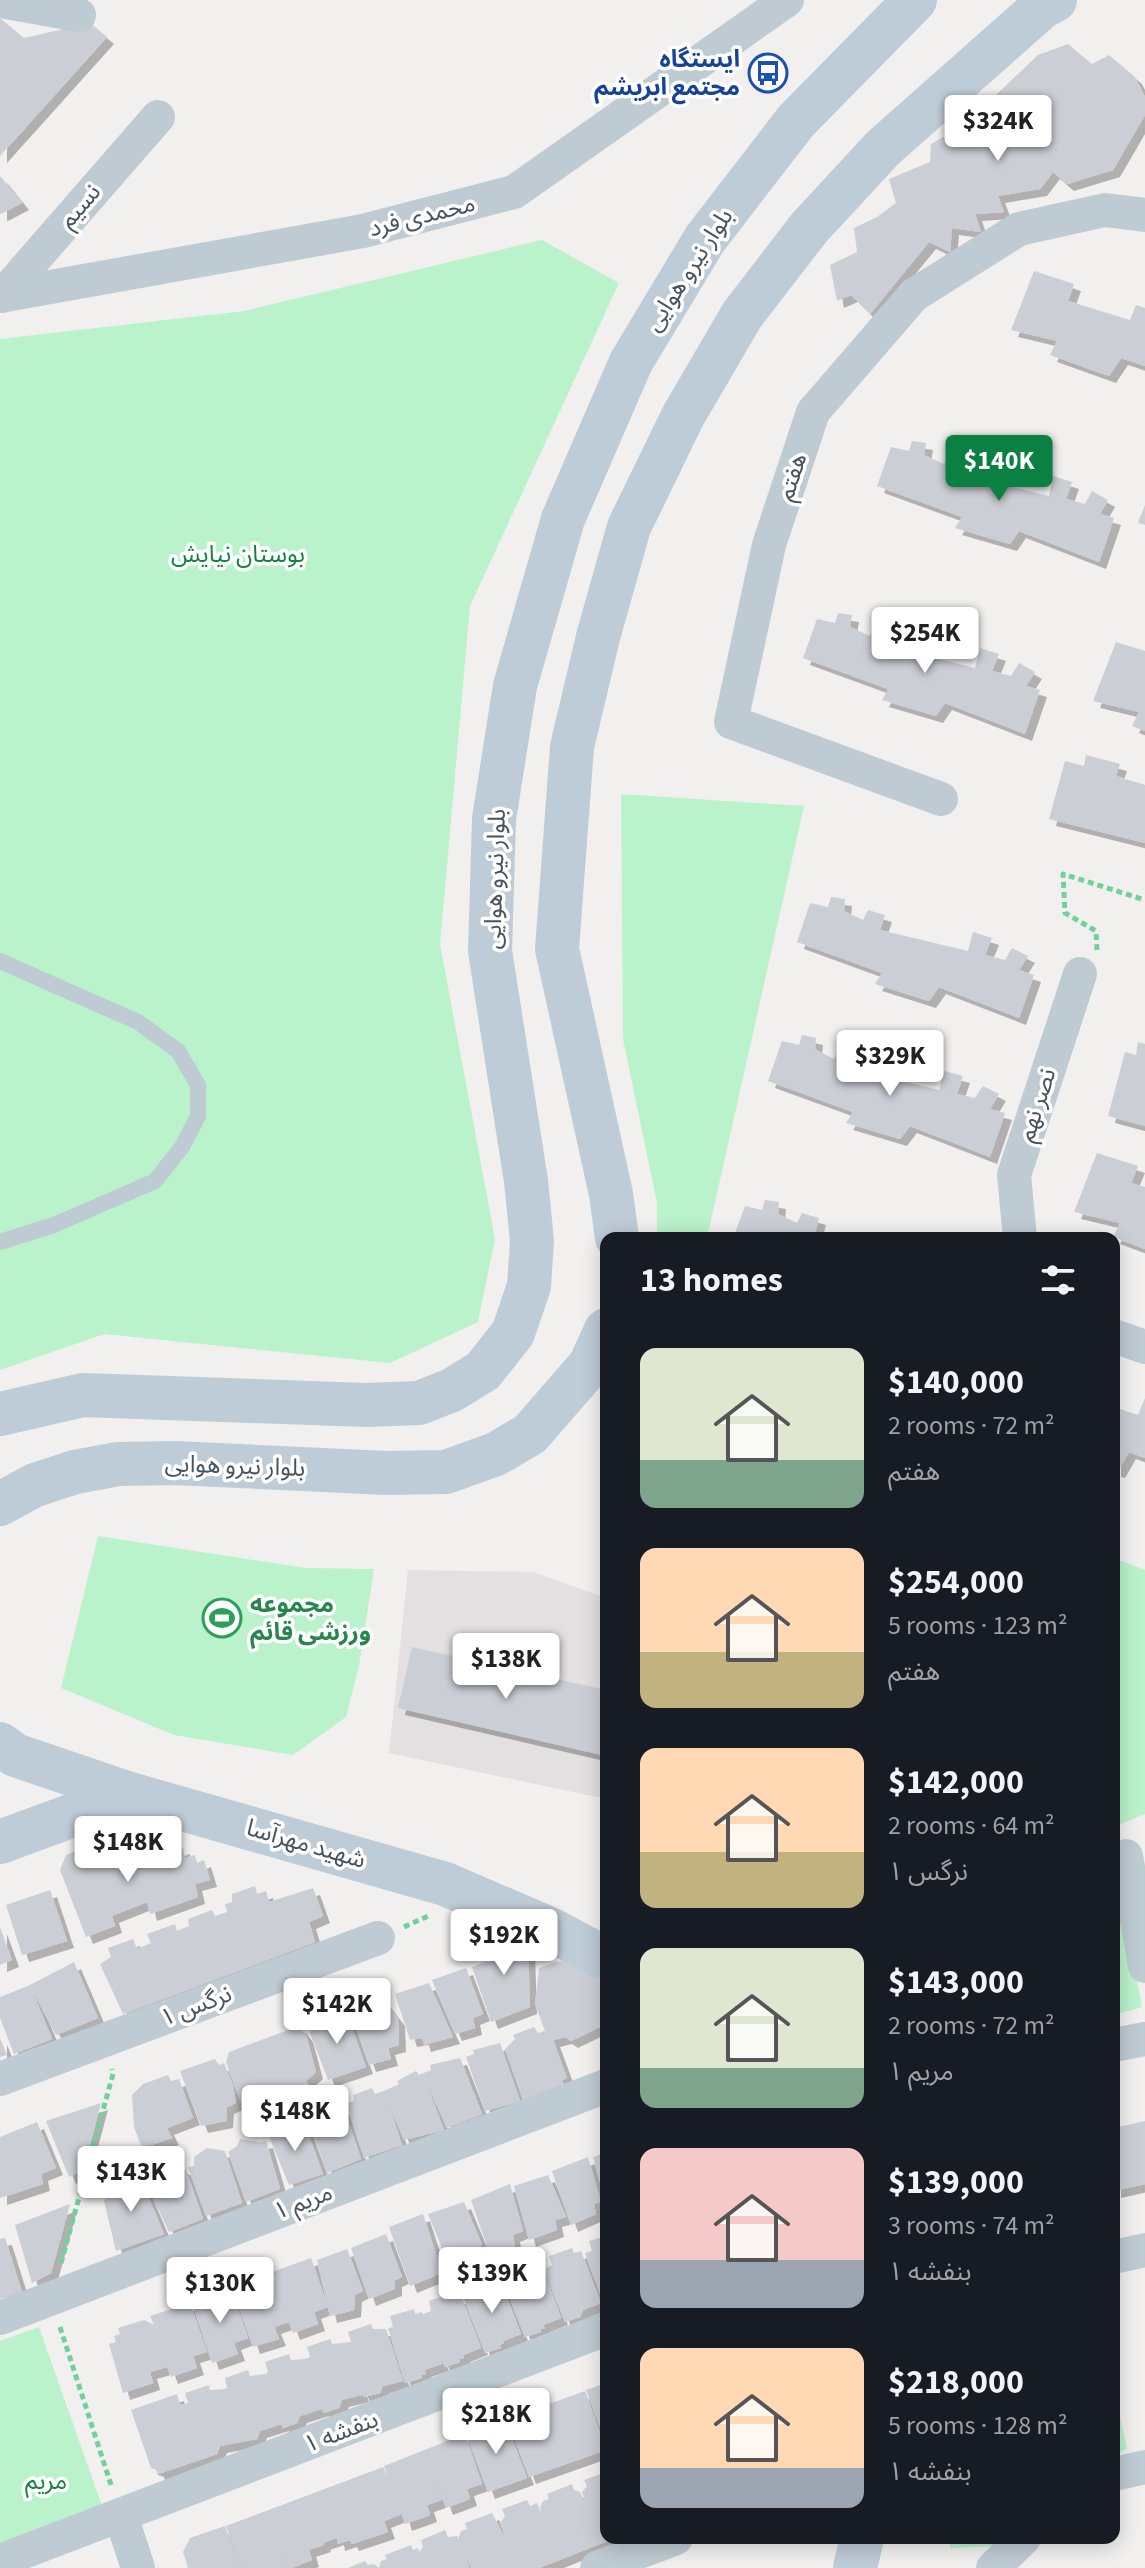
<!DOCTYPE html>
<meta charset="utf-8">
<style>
:root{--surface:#171b24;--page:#242831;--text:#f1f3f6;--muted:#9ea1a6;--accent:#0b8043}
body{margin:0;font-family:"Source Sans 3","Noto Sans Arabic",sans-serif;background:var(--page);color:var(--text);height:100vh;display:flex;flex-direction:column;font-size:30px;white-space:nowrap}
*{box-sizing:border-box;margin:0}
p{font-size:26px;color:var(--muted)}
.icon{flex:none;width:44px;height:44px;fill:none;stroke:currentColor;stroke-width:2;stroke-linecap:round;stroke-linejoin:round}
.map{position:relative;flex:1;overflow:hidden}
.side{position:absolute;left:600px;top:1232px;width:520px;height:1312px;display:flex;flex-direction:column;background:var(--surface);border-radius:16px;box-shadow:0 4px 20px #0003}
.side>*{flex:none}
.price{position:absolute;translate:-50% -68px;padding:0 18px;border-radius:8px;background:#fff;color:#222;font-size:26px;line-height:52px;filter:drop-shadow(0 2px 4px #0008)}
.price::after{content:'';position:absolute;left:50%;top:48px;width:24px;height:18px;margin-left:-12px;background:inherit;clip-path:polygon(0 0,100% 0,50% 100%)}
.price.active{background:var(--accent);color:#fff}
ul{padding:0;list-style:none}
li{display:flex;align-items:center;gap:24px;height:200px;padding:0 40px}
li span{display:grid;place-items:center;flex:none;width:224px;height:160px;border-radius:16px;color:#555}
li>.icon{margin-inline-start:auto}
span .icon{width:96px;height:96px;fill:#fffc;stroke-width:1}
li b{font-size:34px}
h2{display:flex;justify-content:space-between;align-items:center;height:96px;padding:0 40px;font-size:34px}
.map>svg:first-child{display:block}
.education{fill:#e3e0e1}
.green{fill:#baf2cb}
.building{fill:#cbced4;filter:url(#shadow)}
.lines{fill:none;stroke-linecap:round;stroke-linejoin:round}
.path{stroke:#70d299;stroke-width:5;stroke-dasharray:6 4;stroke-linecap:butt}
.service{stroke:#becbd2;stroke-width:16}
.minor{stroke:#becbd2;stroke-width:34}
.secondary{stroke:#beccd7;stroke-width:44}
.labels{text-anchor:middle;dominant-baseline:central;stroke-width:7;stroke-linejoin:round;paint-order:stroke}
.transit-label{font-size:24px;font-weight:bold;fill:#164399;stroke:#fff;text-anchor:end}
.street-label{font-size:24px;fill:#46545e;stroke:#fff}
.park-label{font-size:24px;fill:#118440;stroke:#fff}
.leisure-label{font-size:24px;font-weight:bold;fill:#27864d;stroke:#fff;text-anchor:start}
</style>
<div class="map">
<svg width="1145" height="2568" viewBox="0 0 1145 2568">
<defs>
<filter id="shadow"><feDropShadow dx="7" dy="7" stdDeviation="0" flood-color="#0004"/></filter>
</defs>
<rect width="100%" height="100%" fill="#f2efef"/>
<path class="education" d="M408,1570L533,1572L606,1598V1799L389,1753Z"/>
<path class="green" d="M542,240L619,283L470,606L440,944L495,1239L478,1322L390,1363L104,1334L0,1370V339L244,311Z
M621,794L804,806L707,1238H657V1203L623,1039Z
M98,1536L305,1568L374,1569L359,1666L346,1717L293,1755L174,1735L61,1688Z
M1114,1558L1145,1570V1814L1114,1827Z
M1114,1855L1142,2007L1114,2015Z
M39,2327L103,2509L0,2545V2341Z
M1114,2391L1127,2448L1114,2457Z
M950,2538H1007L997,2546L950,2548Z"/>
<path class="building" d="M0,18L24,38L90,23L107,37L0,156Z
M1068,44L1092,64L1109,55L1135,77L1145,97V115L1113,170L1067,184L1053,172L1040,189L998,196L1004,212L975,214L981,232L952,228L950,252L929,242L870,314L851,295L837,301L830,265L857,252L854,228L877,217L896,203L889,179L930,162L931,144L963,126L1038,55Z
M0,176L22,203L3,213L0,214Z
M1034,271L1074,284L1068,301L1130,320L1136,305L1145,308V366L1121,358L1109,376L1050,355L1057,341L1011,330Z
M912,441L926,443L924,455L944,464L948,454L965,459L961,474L1049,496L1053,476L1072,482L1066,499L1085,504L1092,491L1108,500L1100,514L1114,518L1099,562L1019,531L1010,544L955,528L962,517L877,486L891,447L909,451Z
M1145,505V525L1138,523Z
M838,613L852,615L850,627L870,636L874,626L892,631L887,646L975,668L980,648L999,654L992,671L1011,676L1019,663L1035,672L1026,686L1040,690L1025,734L945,703L936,716L882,700L888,689L803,658L817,619L835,623Z
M1116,642L1145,651V731L1132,726L1139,712L1093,701Z
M1086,755L1120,764L1116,776L1145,785V843L1049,819L1065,761L1084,766Z
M831,897L845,899L844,911L863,920L868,910L885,915L880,930L968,951L973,932L992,938L985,955L1005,960L1012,948L1028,956L1019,970L1034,975L1019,1018L939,987L929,1001L875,984L882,973L797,942L810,903L828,907Z
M802,1035L816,1038L815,1049L834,1059L839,1049L856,1053L852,1069L939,1090L944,1071L963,1076L957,1094L975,1098L983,1086L999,1094L990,1109L1005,1113L990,1157L910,1126L900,1139L846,1123L853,1112L768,1081L782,1041L799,1045Z
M1138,1042L1145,1044V1126L1108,1116L1125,1052L1136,1055Z
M1097,1153L1138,1166L1131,1183L1145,1187V1249L1113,1237L1120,1223L1074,1212Z
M765,1200L779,1202L778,1214L797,1223L802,1213L819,1218L815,1233L828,1238H733L745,1206L762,1210Z
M1145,1398V1458L1129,1452L1118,1471L1114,1470V1407L1138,1415Z
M412,1647L606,1690V1756L398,1708Z
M98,1843L106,1864L118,1869L125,1866L123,1861L161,1850V1855L183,1847L185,1858L195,1855L197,1863L204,1860L210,1880L195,1884L198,1897L150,1914L147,1902L112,1916L115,1926L86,1937L60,1870L66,1855Z
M255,1886L257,1894L266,1891L269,1902L313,1888L323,1916L309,1922L315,1942L123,2014L100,1964L111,1957L108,1948L133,1939L137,1949L151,1943L147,1934L175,1924L177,1931L189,1926L188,1919L212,1910L215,1916L227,1912L225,1904L232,1902V1894Z
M50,1890L67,1941L22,1955L6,1905Z
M0,1927L12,1960L0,1965Z
M483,1929L528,1946L530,2007L491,2022L472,1967L490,1960Z
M566,1959L606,1985V2024L571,2041L565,2037L553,2040L567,2078L562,2080L564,2086L523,2100L505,2049L515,2039L513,2035L534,2027L538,2033L545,2031L535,2004L539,1968Z
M74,1962L98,2018L56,2035L31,1988L52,2039L14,2054L0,2018V1997L30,1985Z
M466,1968L483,2014L473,2018L475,2028L455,2034L432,1980Z
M429,1983L453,2037L424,2045L422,2038L410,2040L395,1994Z
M379,1999L384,2001L398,2019L399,2045L388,2048L391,2059L369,2065L350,2010Z
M346,2012L366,2067L328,2080L310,2033L312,2022Z
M299,2026L306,2035L316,2072L306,2081L311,2090L259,2106L255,2098L241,2103L226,2062L229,2052Z
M0,2038L7,2055L0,2057Z
M500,2043L520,2101L485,2111L466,2057L474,2054L473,2050Z
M460,2058L482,2114L447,2128L424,2077L444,2130L404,2140L388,2102L402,2145L364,2158L346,2103L354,2101L353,2095L372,2088L375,2094L384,2091L399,2084L397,2081L416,2071L419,2075L431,2070L430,2065Z
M215,2059L219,2065L224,2063L233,2085L236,2103L227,2107L226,2121L201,2126L180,2071Z
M168,2075L171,2081L179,2079L193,2118L167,2128L172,2138L142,2148L134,2127L132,2095L143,2084Z
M101,2103L83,2170L69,2177L46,2121Z
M332,2103L344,2108L361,2159L327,2173L308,2119L316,2114V2109Z
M1145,2121V2184L1114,2191V2128Z
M37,2122L56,2168L41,2174L43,2184L0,2198V2137Z
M304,2123L323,2174L289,2185L268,2134L273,2128Z
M240,2139L260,2142L266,2141L280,2189L246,2202L228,2152L237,2146Z
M207,2148L225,2151L242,2203L206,2216L188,2167L194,2166V2157Z
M606,2152V2198H605L593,2157Z
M588,2157L601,2202L594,2204L596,2214L571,2225L552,2171Z
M173,2162L186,2170L203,2219L169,2232L144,2179L154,2175L156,2167Z
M548,2175L566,2217L555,2220L557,2230L529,2240L514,2186Z
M133,2177L142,2182L164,2234L116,2251L104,2201L112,2186Z
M510,2184L523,2231L513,2235L515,2248L490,2255L471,2200Z
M464,2202L482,2245L473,2250L476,2263L451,2270L428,2214Z
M70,2204L51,2273L32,2283L15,2225Z
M423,2214L442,2273L410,2286L389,2227Z
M386,2234L402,2277L395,2280V2289L369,2299L351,2248Z
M606,2236V2309L585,2253L592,2251L589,2241Z
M5,2238L22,2292L0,2299V2239Z
M572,2248L574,2253L581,2251L601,2303L583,2310L580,2317L565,2322L544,2269L552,2265L549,2256Z
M347,2249L363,2291L355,2295L354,2310L330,2316L317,2260Z
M311,2258L328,2307L314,2312L318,2324L293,2333L289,2322L274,2327L279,2339L253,2347L232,2287L271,2273L280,2294L272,2272Z
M532,2263L534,2268L542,2266L561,2318L543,2325L545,2328L540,2329L541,2332L525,2337L504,2284L512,2281L509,2271Z
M492,2278L494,2284L501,2282L521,2334L503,2341L504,2343L499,2345L501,2348L485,2353L464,2299L472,2296L469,2286Z
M231,2289L248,2338L234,2343L238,2354L212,2363L192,2302Z
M452,2293L454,2298L461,2296L481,2348L463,2355L464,2358L459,2359L460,2362L445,2367L437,2352L442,2364L424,2370L426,2374L421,2375L422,2378L405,2383L388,2328L393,2327L390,2316L414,2309L415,2314L422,2312L423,2314L431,2311L429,2301Z
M190,2303L207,2352L193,2356L197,2368L171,2377L164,2358L167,2367L150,2372L153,2383L123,2393L109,2344L116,2342L114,2336L120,2334L118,2328L144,2320L154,2325L150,2316Z
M371,2324L373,2329H386L403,2381L383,2386L380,2393L364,2397L359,2386L362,2395L342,2400L339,2408L324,2413L322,2409L300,2416L297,2423L283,2428L282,2424L260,2431L257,2439L220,2446L217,2454L158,2474L157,2470L151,2468L131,2410L177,2394L180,2405L188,2403L185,2393L209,2385L210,2390L225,2389L227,2388L225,2378L248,2370L250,2376L265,2374L268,2372L265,2362L289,2354L291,2360L305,2359L310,2357L307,2347L330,2339L332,2344L351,2342L348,2332Z
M606,2383V2443L586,2390Z
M585,2391L606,2450L529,2477L507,2419Z
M505,2420L527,2478L488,2492L466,2433Z
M465,2434L482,2484L467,2489L470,2499L446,2508L427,2454L442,2500L427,2505L430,2515L405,2524L402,2514L384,2521L388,2532L352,2544L350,2540L338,2544L337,2538L323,2543L324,2545L309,2550L312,2560L292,2568H287L272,2527L286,2568H242L226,2526L383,2467L388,2477L384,2466Z
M606,2472V2538H614L600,2544L539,2568H471L465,2553L469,2568H379L381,2561L387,2559L385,2555L411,2545L413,2550L418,2548L419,2552L423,2547L421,2540L445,2530L448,2537L457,2536L458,2539L461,2531L467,2529L465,2523L492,2513L508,2543L500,2523L505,2516L502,2509L527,2500L530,2506L537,2503L543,2518L540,2507L543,2501L549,2499L547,2494L572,2484L574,2490L580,2492L588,2510L582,2492L587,2486L584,2480Z
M225,2526L241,2568H188L183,2552L190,2538Z
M365,2561L368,2565L374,2564L379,2568H348Z"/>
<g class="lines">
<path class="path" d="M1097,950L1096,931L1065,913L1063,874L1145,900
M404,1927L428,1916
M61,2263L113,2074L112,2069
M60,2327L112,2488"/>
<path class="service" d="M0,961L138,1022L178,1051L198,1085V1116L182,1147L155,1181L54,1225L0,1242"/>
<path class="minor" d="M0,1L79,15
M0,296L363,231L514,192L787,0
M2,296L158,117
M941,799L731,722L769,545L813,412L914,295L1019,229L1105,210L1145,215
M1020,1238L1014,1175L1080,974
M1114,1336L1145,1347
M1126,1856L1145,1966
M1114,2045L1145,2039
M0,2079L378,1938
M1114,2257L1145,2250
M0,2318L606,2086
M1114,2474L1145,2467
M121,2516L138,2568
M0,2561L606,2329
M597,2568L676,2538
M993,2568L1024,2538"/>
<path class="secondary" d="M617,1238L611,1194L557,949L572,747L598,637L629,527L683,416L742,315L809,228L883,148L1041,8L1055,0
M0,1414L83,1395L366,1405L419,1403L452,1390L483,1371L513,1333L529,1286L532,1241L526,1181L490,951L494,819L515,686L563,519L631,362L705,239L796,121L915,0
M0,1504L35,1485L75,1472L118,1464L174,1463L387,1473L446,1472L496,1454L530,1434L590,1365L606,1330
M0,1744L15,1755L130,1794L445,1884L550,1929L606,1959
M0,1842L130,1794
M855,2568L862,2538"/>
</g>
<defs>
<g id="bus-ring" transform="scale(2)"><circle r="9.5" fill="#fff" stroke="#1a4fb4" stroke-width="1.5"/><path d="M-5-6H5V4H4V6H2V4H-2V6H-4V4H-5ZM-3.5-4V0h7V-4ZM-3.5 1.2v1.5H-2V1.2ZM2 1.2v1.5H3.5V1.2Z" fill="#1a4fb4"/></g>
<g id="stadium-ring" transform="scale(2)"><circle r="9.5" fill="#fff" stroke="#2e9e5b" stroke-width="1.5"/><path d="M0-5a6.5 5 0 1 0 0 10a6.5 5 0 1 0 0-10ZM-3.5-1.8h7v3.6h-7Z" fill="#2e9e5b"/></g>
</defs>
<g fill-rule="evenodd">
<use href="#bus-ring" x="768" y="73"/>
<use href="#stadium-ring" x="222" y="1618"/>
</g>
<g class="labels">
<g class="transit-label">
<text x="740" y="59">ایستگاه<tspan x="740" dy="28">مجتمع ابریشم</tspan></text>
</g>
<g class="street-label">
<text transform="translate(80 206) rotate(-49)">نسیم</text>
<text transform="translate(422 216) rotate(-14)">محمدی فرد</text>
<text transform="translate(689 270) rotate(-57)">بلوار نیرو هوایی</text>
<text transform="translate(792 477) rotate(-72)">هفتم</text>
<text transform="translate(495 879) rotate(-88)">بلوار نیرو هوایی</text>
<text transform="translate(1037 1105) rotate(-72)">نصر نهم</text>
<text transform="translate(235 1466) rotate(2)">بلوار نیرو هوایی</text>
<text transform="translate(306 1844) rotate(16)">شهید مهرآسا</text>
<text transform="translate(196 2006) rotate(-21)">نرگس ۱</text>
<text transform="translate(303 2202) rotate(-21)">مریم ۱</text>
<text transform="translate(341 2432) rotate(-21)">بنفشه ۱</text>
</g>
<g class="park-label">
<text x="238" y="554">بوستان نیایش</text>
<text x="46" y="2481">مریم</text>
</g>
<g class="leisure-label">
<text x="250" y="1604">مجموعه<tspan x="250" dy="28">ورزشی قائم</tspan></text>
</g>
</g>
</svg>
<b class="price" style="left:998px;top:163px">$324K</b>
<b class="price active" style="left:999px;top:503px">$140K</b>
<b class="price" style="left:925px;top:675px">$254K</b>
<b class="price" style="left:890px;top:1098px">$329K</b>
<b class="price" style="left:506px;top:1701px">$138K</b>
<b class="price" style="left:128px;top:1884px">$148K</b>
<b class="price" style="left:504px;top:1977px">$192K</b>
<b class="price" style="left:337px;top:2046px">$142K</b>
<b class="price" style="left:295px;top:2153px">$148K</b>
<b class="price" style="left:131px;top:2214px">$143K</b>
<b class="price" style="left:492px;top:2315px">$139K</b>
<b class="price" style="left:220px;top:2325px">$130K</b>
<b class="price" style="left:496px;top:2456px">$218K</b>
<section class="side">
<h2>13 homes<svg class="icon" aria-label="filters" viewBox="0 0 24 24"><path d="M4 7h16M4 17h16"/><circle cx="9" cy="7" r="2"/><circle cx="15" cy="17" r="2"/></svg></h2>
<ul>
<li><span style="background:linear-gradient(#dfe7d0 70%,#7fa58c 0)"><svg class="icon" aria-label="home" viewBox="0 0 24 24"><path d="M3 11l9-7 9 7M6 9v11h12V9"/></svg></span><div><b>$140,000</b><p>2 rooms · 72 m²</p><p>هفتم</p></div></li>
<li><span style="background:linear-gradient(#ffd9b3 65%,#c2b280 0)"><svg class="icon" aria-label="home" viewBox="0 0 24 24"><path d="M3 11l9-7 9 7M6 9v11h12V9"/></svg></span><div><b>$254,000</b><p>5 rooms · 123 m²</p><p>هفتم</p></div></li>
<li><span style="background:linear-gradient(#ffd9b3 65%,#c2b280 0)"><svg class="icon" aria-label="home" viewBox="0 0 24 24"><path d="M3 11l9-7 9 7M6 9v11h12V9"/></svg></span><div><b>$142,000</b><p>2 rooms · 64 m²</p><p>نرگس ۱</p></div></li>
<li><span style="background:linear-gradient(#dfe7d0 75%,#7fa58c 0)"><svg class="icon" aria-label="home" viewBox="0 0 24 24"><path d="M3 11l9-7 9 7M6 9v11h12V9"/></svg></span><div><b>$143,000</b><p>2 rooms · 72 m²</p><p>مریم ۱</p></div></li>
<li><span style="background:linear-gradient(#f6c9c9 70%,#9aa5b1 0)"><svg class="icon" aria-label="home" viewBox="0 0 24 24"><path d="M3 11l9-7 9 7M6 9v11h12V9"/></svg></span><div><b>$139,000</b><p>3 rooms · 74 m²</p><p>بنفشه ۱</p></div></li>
<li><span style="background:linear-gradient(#ffd9b3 75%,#9aa5b1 0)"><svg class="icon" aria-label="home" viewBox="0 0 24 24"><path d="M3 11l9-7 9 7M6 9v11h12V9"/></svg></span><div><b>$218,000</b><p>5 rooms · 128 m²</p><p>بنفشه ۱</p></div></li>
</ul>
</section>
</div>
